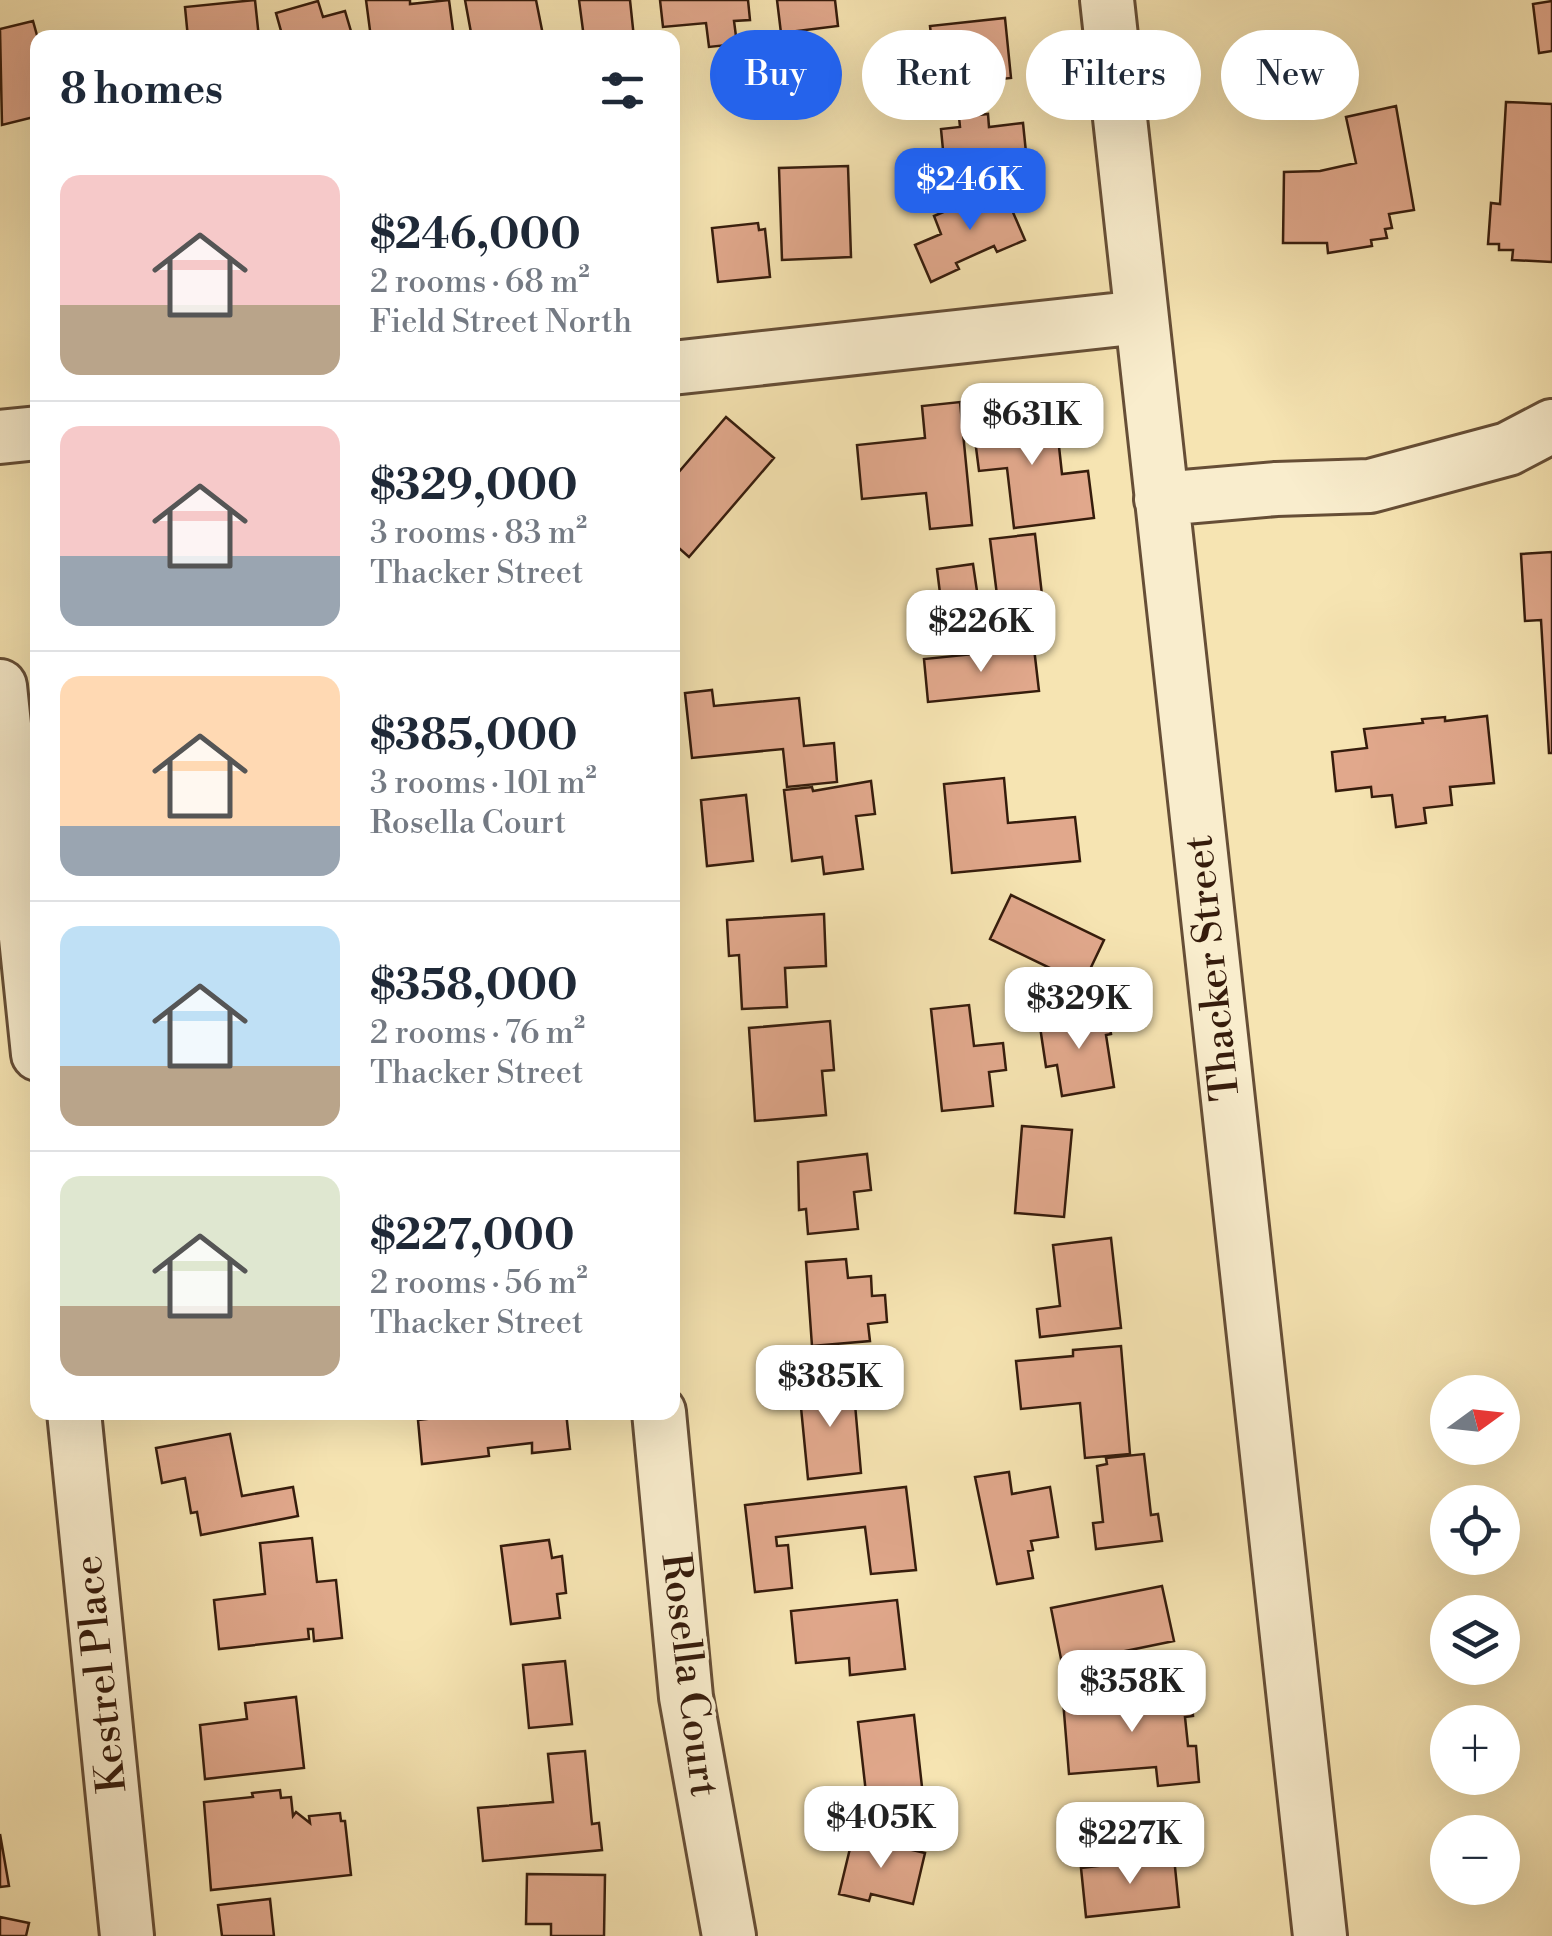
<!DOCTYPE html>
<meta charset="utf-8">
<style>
:root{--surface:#fff;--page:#f6f6f7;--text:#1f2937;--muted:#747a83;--line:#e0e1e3;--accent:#2563eb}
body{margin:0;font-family:"Libre Bodoni",serif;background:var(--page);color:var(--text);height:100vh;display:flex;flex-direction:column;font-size:38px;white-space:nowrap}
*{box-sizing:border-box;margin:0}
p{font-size:32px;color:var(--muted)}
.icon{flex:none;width:55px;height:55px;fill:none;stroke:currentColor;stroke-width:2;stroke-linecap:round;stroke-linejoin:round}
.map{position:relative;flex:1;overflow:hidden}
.side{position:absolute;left:30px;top:30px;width:650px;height:1390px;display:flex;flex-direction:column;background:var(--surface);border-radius:20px;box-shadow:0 10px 40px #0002}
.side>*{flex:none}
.guide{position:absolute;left:710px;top:30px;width:690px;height:90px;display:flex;gap:20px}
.needle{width:65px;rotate:75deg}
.fabs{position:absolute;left:1430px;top:1375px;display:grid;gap:20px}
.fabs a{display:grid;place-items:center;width:90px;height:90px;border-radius:50%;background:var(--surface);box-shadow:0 10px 40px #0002;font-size:50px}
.price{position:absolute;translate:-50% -85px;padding:0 22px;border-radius:20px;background:#fff;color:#222;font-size:32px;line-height:65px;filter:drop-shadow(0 2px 5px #0008)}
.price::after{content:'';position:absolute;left:50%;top:60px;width:30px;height:22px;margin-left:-15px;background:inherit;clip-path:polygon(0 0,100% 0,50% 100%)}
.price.current{background:var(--accent);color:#fff}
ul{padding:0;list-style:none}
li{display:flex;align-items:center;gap:30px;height:250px;padding:0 30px}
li+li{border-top:2px solid var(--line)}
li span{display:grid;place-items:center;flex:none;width:280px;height:200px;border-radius:20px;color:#555}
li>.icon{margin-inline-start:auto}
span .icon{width:120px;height:120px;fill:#fffc;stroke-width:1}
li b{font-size:42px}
h2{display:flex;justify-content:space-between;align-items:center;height:120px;padding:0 30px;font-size:42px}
.tag{padding:0 35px;border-radius:45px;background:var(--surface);box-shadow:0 10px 40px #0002;font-size:35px;line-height:90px}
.tag.current{background:var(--accent);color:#fff}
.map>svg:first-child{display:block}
.building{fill:#e1a88c;stroke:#361c0c;stroke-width:2.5}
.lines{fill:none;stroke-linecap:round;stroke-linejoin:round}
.minor-casing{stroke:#664e36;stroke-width:58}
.minor{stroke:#f9edcd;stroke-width:52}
.labels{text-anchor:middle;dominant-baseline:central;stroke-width:8;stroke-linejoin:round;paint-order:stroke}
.street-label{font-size:40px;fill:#361c0c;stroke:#f9edcd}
</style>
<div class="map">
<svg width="1552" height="1936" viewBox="0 0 1552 1936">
<rect width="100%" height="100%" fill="#f6e4b2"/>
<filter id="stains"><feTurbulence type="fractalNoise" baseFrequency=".002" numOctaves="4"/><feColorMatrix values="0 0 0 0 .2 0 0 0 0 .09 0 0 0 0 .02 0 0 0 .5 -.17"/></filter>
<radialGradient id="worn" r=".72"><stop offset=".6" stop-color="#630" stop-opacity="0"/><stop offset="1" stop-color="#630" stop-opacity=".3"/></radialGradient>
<path class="building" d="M255,0L259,38H188L185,7Z
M366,0H410V4L449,0L454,38H371Z
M465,0H536L542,30L505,38H472Z
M579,0H630L634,38H584Z
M660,0H748L750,20L734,21L737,44L709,47L706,23L663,27Z
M777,0H835L838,26L781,33Z
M318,1L323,17L345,11L353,38H283L276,13Z
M1552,1V51L1539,53L1533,4Z
M1005,18L1011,78L937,86L930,26Z
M33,21L38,39V116L2,125L0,29Z
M1506,102L1552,104V262L1512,260L1513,250H1499V244H1488L1491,203L1500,204Z
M1396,106L1414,210L1389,214L1392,228L1385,229L1387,238L1371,240L1372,246L1328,253L1327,243H1283L1284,172L1320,171L1356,163L1346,117Z
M988,114L989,127L1023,123L1028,172L946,181L941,129L960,127L959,117Z
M848,166L851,257L782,260L779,168Z
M1002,187L1025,240L997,252L994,246L956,263L959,269L931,282L915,245L941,234L934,216Z
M758,223L759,230L765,229L770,277L718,282L712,228Z
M960,402L972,525L930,529L926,493L862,499L857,445L925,438L922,406Z
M1040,408L1042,430L1057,428L1062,474L1088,471L1094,518L1014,528L1007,468L979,471L972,416Z
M726,417L774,458L689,557L672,542V480Z
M1035,534L1046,630L946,642L937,569L973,564L978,598L997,595L990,539Z
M1552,552V753H1549L1541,620L1525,621L1521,554Z
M1034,648L1039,691L928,702L924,659Z
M712,690L714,706L799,698L804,746L834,743L837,782L787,787L783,749L692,758L685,693Z
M1487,716L1494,783L1450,787L1452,805L1424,808L1426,823L1396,827L1392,795L1372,797L1371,787L1336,791L1332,752L1367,748L1364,729L1423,723L1422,719L1445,717V721Z
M1004,778L1008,823L1075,817L1080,861L952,873L944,784Z
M871,781L875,814L856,816L863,869L824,874L822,857L792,861L784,790L812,787L813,791Z
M746,795L753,861L707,866L701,800Z
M1011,895L1104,940L1083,984L990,939Z
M824,914L826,966L785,968L787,1007L742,1009L739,955L729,956L727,920Z
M969,1005L974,1046L1003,1043L1006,1070L989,1072L993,1106L942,1111L931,1009Z
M1108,1012L1111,1034L1106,1035L1114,1087L1062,1096L1057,1065L1046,1067L1039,1020Z
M830,1021L834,1070L822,1071L826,1115L755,1121L749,1028Z
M1022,1126L1072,1130L1064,1217L1015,1213Z
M867,1154L871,1190L854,1192L858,1229L808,1234L806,1209L799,1210L798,1162Z
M1111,1238L1121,1328L1040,1337L1037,1309L1060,1306L1053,1245Z
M846,1259L848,1278L871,1276L872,1296L885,1295L887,1322L868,1324L870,1341L812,1346L806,1262Z
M1121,1346L1130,1454L1085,1458L1080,1403L1021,1409L1016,1361L1073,1356V1350Z
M853,1381L861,1473L808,1479L799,1387Z
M486,1412H510L511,1416L566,1412L570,1449L532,1453V1443L488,1448L489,1456L422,1464L418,1420Z
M230,1434L242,1496L293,1487L298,1516L201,1535L197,1512L191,1513L185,1478L162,1483L156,1448Z
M1144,1454L1151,1515L1158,1514L1162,1541L1096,1549L1093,1523L1103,1522L1097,1466L1107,1464L1106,1458Z
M1009,1472L1012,1494L1050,1487L1058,1537L1031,1541L1033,1550L1028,1551L1033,1578L997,1584L975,1477Z
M906,1487L916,1570L871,1574L865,1527L776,1537L777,1546L788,1545L792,1588L755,1592L745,1505Z
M312,1538L317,1582L336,1580L342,1638L314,1641L313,1629H308L309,1639L219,1649L214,1600L265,1594L260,1543Z
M549,1540L552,1558L562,1556L566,1593L557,1594L560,1618L511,1624L501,1546Z
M1162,1586L1174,1641L1062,1664L1051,1608Z
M897,1600L905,1669L850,1675L849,1658L796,1663L791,1611Z
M565,1661L572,1724L529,1728L523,1665Z
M1191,1688L1193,1716L1185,1717L1188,1746H1196L1199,1782L1158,1786L1156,1767L1069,1774L1063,1700Z
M296,1697L304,1768L205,1779L200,1725L247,1719L245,1703Z
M914,1715L923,1796L867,1802L858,1722Z
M585,1751L592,1824L599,1823L602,1850L483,1861L478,1808L553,1802L548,1754Z
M280,1790L281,1798L291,1797L293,1816L296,1812L310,1823L309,1816L340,1813L341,1821H345L351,1875L211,1890L204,1802L253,1797L252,1793Z
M0,1834L9,1886L0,1887Z
M853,1836L925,1853L913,1904L871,1894L869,1901L839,1894Z
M1174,1857L1179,1907L1086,1917L1081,1868Z
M527,1874L605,1875L604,1936H551V1924H526Z
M270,1899L274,1936H222L218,1905Z
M0,1917L29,1923L26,1936H0Z"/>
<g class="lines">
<g class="minor-casing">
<path id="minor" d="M1107,0L1320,1936
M672,368L1141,317
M0,437L38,433
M1161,499L1276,489L1370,486L1508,449L1552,426
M0,686L38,1054
M74,1412L127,1936
M659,1412L686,1697L729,1936"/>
</g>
<use href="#minor" class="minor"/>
</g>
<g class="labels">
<g class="street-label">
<text transform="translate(1213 968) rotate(-96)">Thacker Street</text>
<text transform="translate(101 1674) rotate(-96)">Kestrel Place</text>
<text transform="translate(689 1675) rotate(83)">Rosella Court</text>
</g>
</g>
<rect width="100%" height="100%" filter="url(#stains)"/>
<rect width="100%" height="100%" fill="url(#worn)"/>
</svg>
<div class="fabs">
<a><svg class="needle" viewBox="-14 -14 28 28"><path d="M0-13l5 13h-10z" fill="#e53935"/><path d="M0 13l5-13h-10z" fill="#747a83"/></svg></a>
<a><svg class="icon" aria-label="locate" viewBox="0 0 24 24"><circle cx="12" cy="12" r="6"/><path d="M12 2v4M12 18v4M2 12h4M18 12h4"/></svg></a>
<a><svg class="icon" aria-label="layers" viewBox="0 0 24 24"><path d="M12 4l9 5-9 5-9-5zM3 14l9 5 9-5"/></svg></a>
<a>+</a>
<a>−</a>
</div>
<b class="price current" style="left:970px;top:233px">$246K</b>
<b class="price" style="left:1032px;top:468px">$631K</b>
<b class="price" style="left:981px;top:675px">$226K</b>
<b class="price" style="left:1079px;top:1052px">$329K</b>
<b class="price" style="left:830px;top:1430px">$385K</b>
<b class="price" style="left:1132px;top:1735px">$358K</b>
<b class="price" style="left:881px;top:1871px">$405K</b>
<b class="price" style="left:1130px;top:1887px">$227K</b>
<div class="guide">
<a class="tag current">Buy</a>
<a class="tag">Rent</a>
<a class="tag">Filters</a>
<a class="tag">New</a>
</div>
<section class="side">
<h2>8 homes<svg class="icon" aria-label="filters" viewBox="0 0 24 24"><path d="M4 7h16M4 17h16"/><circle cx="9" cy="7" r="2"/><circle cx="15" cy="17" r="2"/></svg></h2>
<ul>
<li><span style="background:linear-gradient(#f6c9c9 65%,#b9a48a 0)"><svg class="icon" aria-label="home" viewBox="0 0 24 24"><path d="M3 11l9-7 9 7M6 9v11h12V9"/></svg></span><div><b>$246,000</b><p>2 rooms · 68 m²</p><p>Field Street North</p></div></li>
<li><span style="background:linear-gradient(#f6c9c9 65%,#9aa5b1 0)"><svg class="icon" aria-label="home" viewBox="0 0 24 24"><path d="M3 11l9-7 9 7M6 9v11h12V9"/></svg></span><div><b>$329,000</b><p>3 rooms · 83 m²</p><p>Thacker Street</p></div></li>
<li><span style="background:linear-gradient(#ffd9b3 75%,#9aa5b1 0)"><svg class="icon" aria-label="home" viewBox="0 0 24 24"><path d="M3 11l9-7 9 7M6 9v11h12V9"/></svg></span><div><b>$385,000</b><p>3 rooms · 101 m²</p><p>Rosella Court</p></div></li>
<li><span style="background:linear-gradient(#bfe0f5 70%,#b9a48a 0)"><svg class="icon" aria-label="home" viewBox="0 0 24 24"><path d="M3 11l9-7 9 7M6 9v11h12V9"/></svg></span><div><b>$358,000</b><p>2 rooms · 76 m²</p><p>Thacker Street</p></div></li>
<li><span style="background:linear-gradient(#dfe7d0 65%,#b9a48a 0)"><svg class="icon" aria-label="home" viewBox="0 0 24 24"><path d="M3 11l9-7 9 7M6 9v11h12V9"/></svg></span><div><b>$227,000</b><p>2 rooms · 56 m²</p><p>Thacker Street</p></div></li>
</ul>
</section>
</div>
